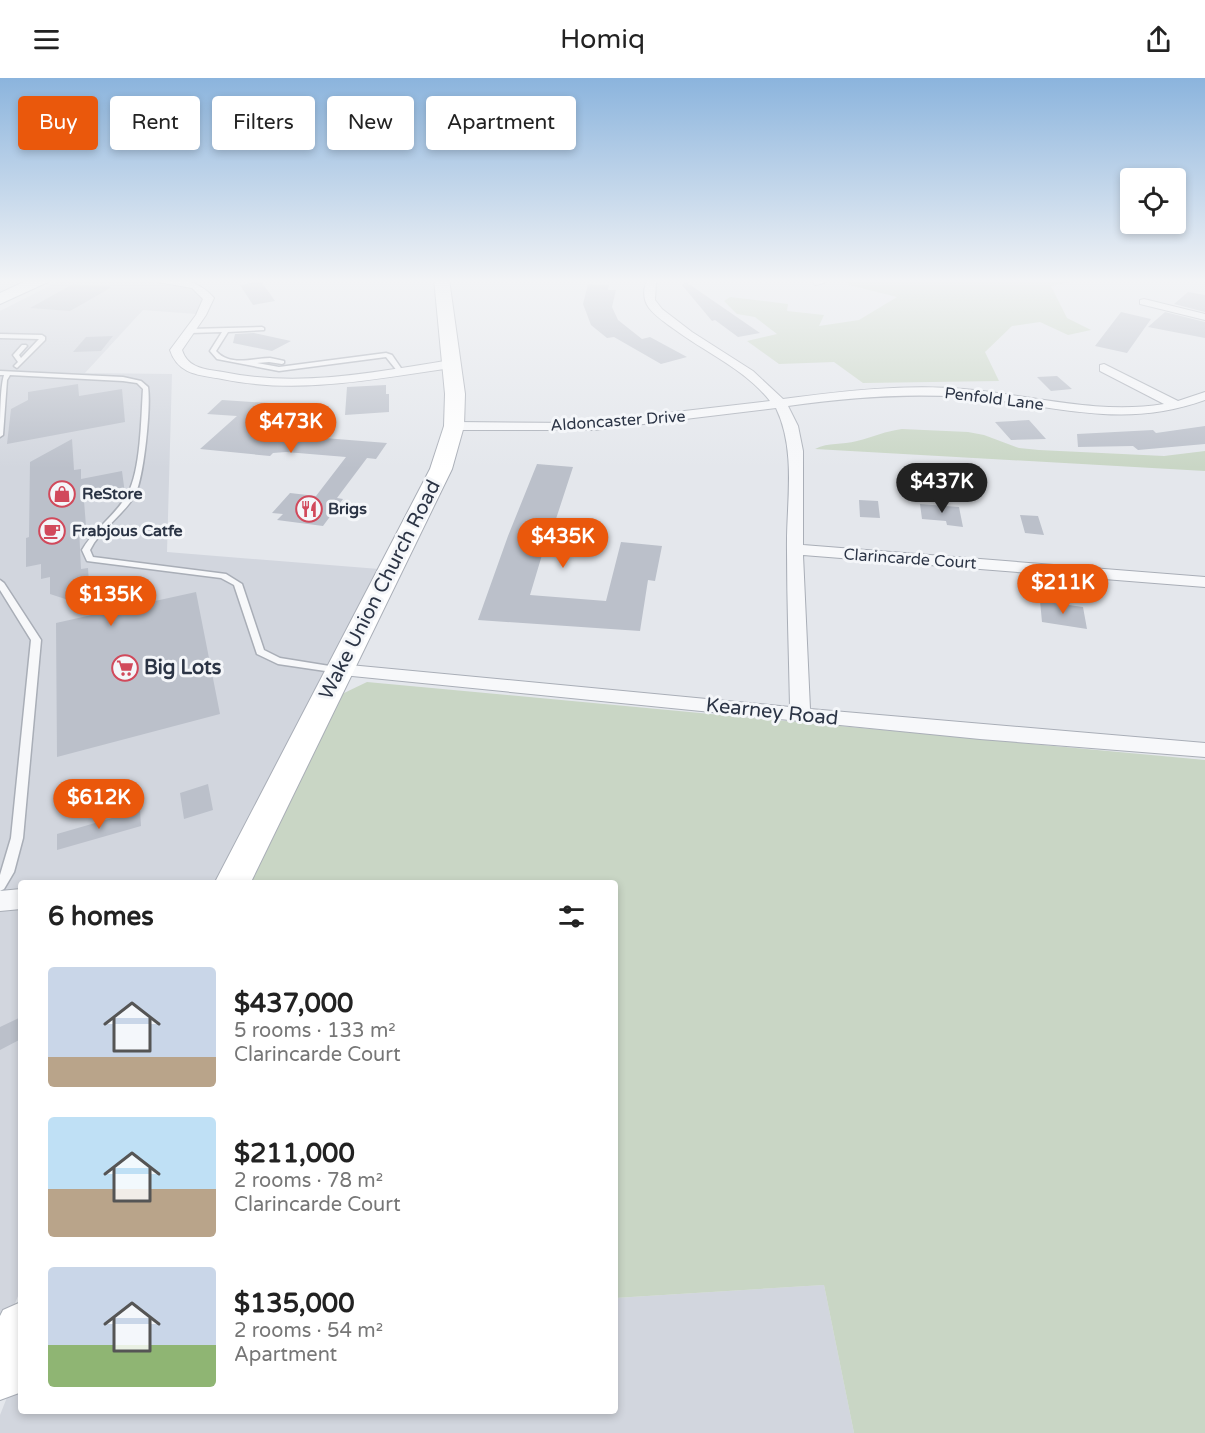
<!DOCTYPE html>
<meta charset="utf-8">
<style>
:root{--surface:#fff;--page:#f2f2f2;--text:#222;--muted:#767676;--accent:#ea580c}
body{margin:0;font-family:"Varela Round",sans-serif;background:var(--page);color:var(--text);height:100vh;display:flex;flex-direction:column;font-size:22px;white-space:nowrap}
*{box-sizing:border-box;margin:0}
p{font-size:20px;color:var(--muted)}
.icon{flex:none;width:33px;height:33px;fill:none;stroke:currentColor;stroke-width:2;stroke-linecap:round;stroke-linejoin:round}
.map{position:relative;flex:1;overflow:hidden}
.drawer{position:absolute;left:18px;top:802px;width:600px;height:534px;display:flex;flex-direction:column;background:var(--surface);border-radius:6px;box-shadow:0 3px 9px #0003}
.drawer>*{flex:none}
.banner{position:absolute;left:18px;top:18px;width:600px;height:54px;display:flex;gap:12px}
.controls{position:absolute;left:1120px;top:90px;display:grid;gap:12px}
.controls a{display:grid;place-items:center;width:66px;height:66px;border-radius:6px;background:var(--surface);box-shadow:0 3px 9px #0003;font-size:30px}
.price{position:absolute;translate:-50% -51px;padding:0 14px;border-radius:21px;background:var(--accent);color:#fff;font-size:20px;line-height:39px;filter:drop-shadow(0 2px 3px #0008)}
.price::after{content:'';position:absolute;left:50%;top:36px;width:18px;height:14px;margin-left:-9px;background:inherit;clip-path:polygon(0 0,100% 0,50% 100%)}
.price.active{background:#222;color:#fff}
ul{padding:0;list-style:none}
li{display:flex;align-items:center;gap:18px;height:150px;padding:0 30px}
li span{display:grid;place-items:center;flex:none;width:168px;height:120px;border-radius:6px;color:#555}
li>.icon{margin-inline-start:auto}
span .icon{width:72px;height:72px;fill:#fffc;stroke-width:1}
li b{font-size:26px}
h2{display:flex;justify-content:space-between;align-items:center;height:72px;padding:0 30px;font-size:26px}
.pill{padding:0 21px;border-radius:6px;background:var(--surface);box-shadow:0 3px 9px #0003;font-size:21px;line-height:54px}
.pill.active{background:var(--accent);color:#fff}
header{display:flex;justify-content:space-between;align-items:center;height:78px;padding:0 30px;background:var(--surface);font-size:27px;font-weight:600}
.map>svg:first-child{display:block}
.built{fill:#d2d6de}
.green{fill:#c9d6c5}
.building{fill:#bbc0ca}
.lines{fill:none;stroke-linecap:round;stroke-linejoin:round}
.lane-casing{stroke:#a9aeb7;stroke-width:3}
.street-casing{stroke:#a9aeb7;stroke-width:2}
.secondary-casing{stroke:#a9aeb7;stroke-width:2}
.primary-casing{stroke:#a3abb8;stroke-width:2}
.lane{fill:#f7f8fa;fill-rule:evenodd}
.street{fill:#f7f8fa;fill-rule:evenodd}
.secondary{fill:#fff;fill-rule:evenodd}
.primary{fill:#fff;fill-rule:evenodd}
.labels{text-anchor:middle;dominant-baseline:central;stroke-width:6;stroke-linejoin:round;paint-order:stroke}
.far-street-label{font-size:16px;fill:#2b3445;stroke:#f4f6f9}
.far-poi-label{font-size:16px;font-weight:bold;fill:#2b3445;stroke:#f4f6f9;text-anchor:start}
.street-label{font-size:20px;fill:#2b3445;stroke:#f4f6f9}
.poi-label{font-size:20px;font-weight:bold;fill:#2b3445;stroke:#f4f6f9;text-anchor:start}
</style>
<header><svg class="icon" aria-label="menu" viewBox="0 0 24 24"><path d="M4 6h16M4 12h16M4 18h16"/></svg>Homiq<svg class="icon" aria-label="share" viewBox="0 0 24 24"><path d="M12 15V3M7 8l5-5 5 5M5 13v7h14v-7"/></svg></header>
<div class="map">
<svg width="1205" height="1355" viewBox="0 0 1205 1355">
<rect width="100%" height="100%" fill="#e4e7ec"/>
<path class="built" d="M63,201H131L171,204L191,208L204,221L196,236L143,232L85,295L172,296L167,474L379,491L223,805L21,806V1211L0,1261V233Z
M824,1207L854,1355H0V1337L21,1284V1334H615V1220Z"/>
<path class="green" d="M901,201H1075L1070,204L1051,208L1067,240L1091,252L1068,257L1040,244L1012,248L985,274L999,303L863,305L834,284L779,286L747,263L777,256L755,239L737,236L724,223L730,219L788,226L787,233L824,237L819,248L859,242L897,219L849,207L846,202Z
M902,351L968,354L984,357L1019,370L1039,372L1164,378L1205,373V393L815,371C829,364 842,367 857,363C873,359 886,353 902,351Z
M367,604L1205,682V1355H854L824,1207L615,1220V806H247L342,616Z"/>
<path class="building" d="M261,203L275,223L253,227L240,207Z
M686,204L760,255L738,259L715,242L712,243L682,207Z
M73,206L112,209L70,233L30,230Z
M588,206L609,207L608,212H616L612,229L618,242L642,261L650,259L687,279L661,286L614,259L607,260L591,247L583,226Z
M1188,214L1205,217V234L1174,226Z
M1121,234L1151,241L1127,275L1095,268Z
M1165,234L1205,244V260L1148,249Z
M254,255L291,263L272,273L233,265L235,256Z
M113,258L101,273L73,274L86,259Z
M1057,298L1072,311L1051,313L1037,299Z
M78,306L79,318L122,311L125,344L7,366L11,331L28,322V314Z
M386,307V316H389V334L345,337L347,309Z
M222,322L299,327L286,342L274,343V356L387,365L376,381L367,380L337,420L343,421L323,448L277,442L283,436L272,435L290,415L316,418L346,379L286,374L273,375L270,378L200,371L237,338L207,336Z
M1029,342L1046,361L1011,362L995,344Z
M1205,348V366L1138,372L1133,368L1078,369L1077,356L1153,352L1156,355Z
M72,361L74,392L81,391V401L122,393L125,416L84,423L86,448L79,450L81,491L88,490L89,505L104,502L105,518L113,516L114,532L196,514L220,636L57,679L56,545L105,534L50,516V499L41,501V486L26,489V460L29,459L30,384Z
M537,386L573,389L554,447H551L530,517L606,523L621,464L662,468L655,503L648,502L640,553L478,542L508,458Z
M859,422L878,423L880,440L860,439Z
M920,426L959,429L963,449L947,447L946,443L922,441Z
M1020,437L1038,438L1044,457L1025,455Z
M1040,523L1083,529L1087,551L1042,544Z
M208,706L213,732L184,741L180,715Z
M140,732L141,748L57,772V756Z
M21,939V961L0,972V949Z"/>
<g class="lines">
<g class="lane-casing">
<path id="lane" d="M262,249L264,250V252L228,254L216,273C230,289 253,280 270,280C275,281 280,282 284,283V285L282,286L269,284L257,285L279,289L386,275L392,277L403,293L398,294L386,279L279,293L217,281L210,273L222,254L190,255L187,253L190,251Z
M0,256L42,257L45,259V262L17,290L14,288L18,284L13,277L14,276L22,267H26L27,268L19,277L21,280L39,261L0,260Z
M0,293L123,299L141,303L148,309C151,328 144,402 134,419C123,436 106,448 94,465L90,472L93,479L226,496L242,506L264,572L280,580L342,590L344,592L342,594L339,595L278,586L257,576L234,507L221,500L87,483L82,472C94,451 115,438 127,417C141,393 141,340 143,311L137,305L123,303L10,297L7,302L3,357L0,359C0,343 0,310 4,297H0Z
M0,502L4,505L41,562L23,760L14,794L4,811L0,813V797L11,760L31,562L0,512Z"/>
</g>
<g class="street-casing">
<path id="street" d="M153,201C177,199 198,201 214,220L206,237L182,272C188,291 206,291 223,294C300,310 375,294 451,282L457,286L451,290C374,301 299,317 222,301C200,297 178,297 170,272L196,237L203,221L192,210L158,204Z
M649,201H660L656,205L655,222L662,231L692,254L753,293L783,321C843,313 904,306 964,311C1031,317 1097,337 1164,326L1100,293V287L1104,286L1178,323L1205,314V322C1117,354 1049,324 961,319C903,315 846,320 788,328L798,348L803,373V467L1205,499V509L803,477L810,631L1205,665V679L980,661L332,596L329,592L332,588L339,586L790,629C789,577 787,525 787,473C786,425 797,374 776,330L594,352H454L447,348L454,344L581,345L770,323C745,291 706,275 674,251C666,245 656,239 649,230C643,222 642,208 649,201Z
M811,201H821L824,205L815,207Z
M1144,221L1205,236V242L1140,226V222Z
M21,811V831L0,833V813Z"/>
</g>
<g class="secondary-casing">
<path id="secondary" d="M434,201H449L465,316L464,348L452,391L250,806H214L430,391L444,348L445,316Z
M21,1224V1309L19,1315L0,1322V1238L3,1232Z"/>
</g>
<g class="primary-casing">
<path id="primary" d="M30,201H50L48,204L0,226V215Z"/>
</g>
<use href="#lane" class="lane"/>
<use href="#street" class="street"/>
<use href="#secondary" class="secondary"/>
<use href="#primary" class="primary"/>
</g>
<linearGradient id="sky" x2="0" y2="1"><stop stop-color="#8bb4dd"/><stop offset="0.52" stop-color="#f3f4f6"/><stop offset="1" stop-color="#f3f4f6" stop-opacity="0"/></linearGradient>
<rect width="1205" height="390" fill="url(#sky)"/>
<defs>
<g id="shop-ring" transform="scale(1.35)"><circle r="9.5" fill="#f4f6f9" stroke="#d1495b" stroke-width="1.5"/><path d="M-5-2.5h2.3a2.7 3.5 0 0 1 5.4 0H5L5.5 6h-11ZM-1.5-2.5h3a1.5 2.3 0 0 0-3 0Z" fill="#d1495b"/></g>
<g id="restaurant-ring" transform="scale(1.35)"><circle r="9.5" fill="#f4f6f9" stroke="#d1495b" stroke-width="1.5"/><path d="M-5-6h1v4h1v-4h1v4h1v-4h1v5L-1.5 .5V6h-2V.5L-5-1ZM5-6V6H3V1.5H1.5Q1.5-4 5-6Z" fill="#d1495b"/></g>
<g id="cafe-ring" transform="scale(1.35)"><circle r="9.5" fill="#f4f6f9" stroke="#d1495b" stroke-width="1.5"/><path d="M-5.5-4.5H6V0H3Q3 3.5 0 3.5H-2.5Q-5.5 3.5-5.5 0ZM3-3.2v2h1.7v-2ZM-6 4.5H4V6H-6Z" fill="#d1495b"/></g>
<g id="supermarket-ring" transform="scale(1.35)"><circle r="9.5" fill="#f4f6f9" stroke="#d1495b" stroke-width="1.5"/><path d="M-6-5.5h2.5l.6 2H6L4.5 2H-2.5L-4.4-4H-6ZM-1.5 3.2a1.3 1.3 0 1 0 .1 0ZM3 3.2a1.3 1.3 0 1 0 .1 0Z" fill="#d1495b"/></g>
</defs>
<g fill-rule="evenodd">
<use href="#shop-ring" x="62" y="416"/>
<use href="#restaurant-ring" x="309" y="431"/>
<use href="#cafe-ring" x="52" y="453"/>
<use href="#supermarket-ring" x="125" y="590"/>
</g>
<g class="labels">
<g class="far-street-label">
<text transform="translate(994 321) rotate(7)">Penfold Lane</text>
<text transform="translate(618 343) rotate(-4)">Aldoncaster Drive</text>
<text transform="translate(910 481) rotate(4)">Clarincarde Court</text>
</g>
<g class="far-poi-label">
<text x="82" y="416">ReStore</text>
<text x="328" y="431">Brigs</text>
<text x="72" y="453">Frabjous Catfe</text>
</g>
<g class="street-label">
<text transform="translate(380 512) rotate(-63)">Wake Union Church Road</text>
<text transform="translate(772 634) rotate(6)">Kearney Road</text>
</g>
<g class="poi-label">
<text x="144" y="590">Big Lots</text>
</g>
</g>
</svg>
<div class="controls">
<a><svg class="icon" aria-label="locate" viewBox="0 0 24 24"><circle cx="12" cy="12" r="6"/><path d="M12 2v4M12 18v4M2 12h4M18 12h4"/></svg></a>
</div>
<b class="price" style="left:291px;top:376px">$473K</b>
<b class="price active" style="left:942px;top:436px">$437K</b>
<b class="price" style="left:563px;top:491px">$435K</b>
<b class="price" style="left:1063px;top:537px">$211K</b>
<b class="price" style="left:111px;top:549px">$135K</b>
<b class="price" style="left:99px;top:752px">$612K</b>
<div class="banner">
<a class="pill active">Buy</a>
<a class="pill">Rent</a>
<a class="pill">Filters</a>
<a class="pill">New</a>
<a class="pill">Apartment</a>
</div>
<section class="drawer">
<h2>6 homes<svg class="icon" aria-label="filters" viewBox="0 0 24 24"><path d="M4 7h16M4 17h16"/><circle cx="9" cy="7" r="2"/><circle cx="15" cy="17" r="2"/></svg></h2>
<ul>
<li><span style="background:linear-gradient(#c9d6e8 75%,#b9a48a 0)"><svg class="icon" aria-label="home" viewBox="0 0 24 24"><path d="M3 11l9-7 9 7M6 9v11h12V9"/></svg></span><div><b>$437,000</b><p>5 rooms · 133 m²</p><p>Clarincarde Court</p></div></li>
<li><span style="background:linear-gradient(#bfe0f5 60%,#b9a48a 0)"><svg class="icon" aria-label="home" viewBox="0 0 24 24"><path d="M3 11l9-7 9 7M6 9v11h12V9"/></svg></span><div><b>$211,000</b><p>2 rooms · 78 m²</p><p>Clarincarde Court</p></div></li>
<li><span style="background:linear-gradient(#c9d6e8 65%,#8fb573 0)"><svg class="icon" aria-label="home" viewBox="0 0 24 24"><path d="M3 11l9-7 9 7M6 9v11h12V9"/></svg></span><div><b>$135,000</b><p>2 rooms · 54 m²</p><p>Apartment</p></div></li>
</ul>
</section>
</div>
